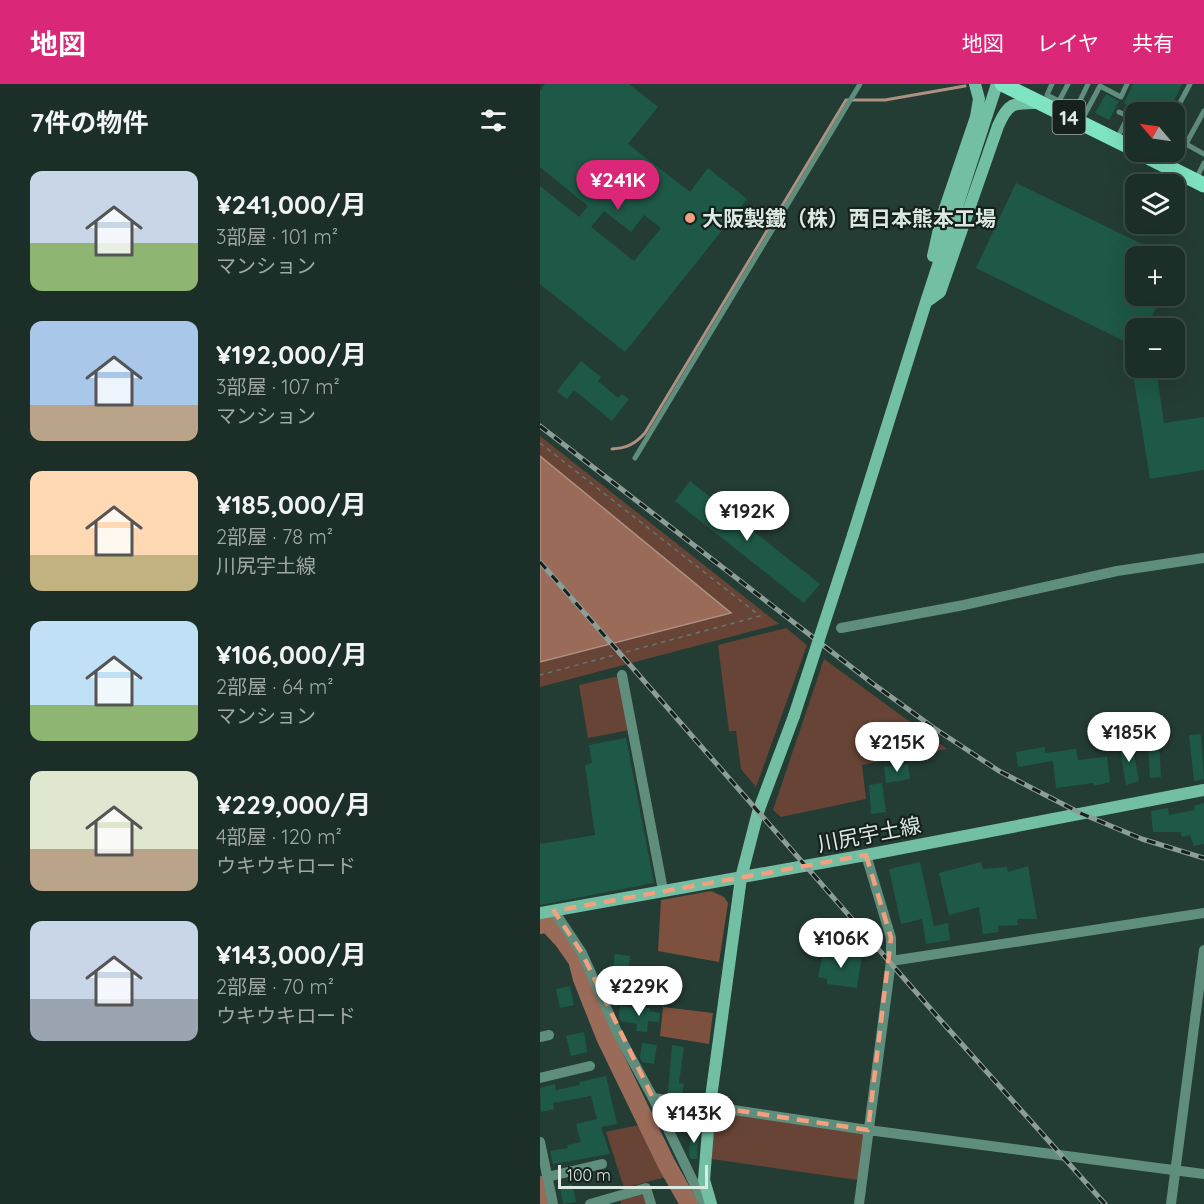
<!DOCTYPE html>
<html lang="ja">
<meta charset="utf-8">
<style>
:root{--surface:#1b2e27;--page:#283a33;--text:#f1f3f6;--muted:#a0a8a7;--line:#394a44;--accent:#db2777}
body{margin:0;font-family:Quicksand,"Noto Sans JP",sans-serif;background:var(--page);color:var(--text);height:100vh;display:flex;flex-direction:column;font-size:22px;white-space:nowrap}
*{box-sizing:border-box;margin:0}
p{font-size:20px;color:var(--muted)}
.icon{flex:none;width:33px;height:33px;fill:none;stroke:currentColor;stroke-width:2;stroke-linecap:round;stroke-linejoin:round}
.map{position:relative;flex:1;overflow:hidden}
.drawer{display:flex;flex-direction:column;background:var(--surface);width:540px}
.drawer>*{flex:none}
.needle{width:39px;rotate:299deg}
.tools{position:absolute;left:585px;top:18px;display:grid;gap:12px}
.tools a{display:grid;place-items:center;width:60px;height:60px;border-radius:12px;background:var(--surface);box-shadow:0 6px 24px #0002,0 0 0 2px var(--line);font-size:30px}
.scale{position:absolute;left:18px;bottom:15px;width:150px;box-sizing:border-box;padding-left:6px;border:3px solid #dbe9e3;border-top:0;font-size:16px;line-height:21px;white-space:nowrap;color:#dbe9e3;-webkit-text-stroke:4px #16211d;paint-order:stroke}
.price{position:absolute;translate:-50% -51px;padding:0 14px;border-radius:21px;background:#fff;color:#222;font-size:20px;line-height:39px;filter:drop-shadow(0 2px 3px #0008)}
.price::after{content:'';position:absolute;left:50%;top:36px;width:18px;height:14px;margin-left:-9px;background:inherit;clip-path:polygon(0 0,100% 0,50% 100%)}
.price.active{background:var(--accent);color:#fff}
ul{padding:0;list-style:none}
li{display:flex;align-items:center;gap:18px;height:150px;padding:0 30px}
li span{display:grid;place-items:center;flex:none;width:168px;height:120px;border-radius:12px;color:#555}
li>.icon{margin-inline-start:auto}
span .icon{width:72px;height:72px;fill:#fffc;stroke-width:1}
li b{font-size:26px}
h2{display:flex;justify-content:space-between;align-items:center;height:72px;padding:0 30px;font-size:26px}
header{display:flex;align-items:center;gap:36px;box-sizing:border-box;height:84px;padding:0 30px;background:var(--accent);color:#fff}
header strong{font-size:28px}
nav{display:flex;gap:33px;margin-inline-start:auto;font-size:21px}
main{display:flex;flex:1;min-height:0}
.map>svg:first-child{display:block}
.green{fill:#674436}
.forest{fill:#7d513e}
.water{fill:#9a6b58;stroke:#ae9182;stroke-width:1.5}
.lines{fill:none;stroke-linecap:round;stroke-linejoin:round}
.stream{stroke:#ae9182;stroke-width:3}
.river{stroke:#9a6b58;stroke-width:18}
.building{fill:#1e5846;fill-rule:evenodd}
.path{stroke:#62776f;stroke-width:1.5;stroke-dasharray:4.5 4.5;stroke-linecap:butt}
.lane{stroke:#5f8e7d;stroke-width:5}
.street{stroke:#5f8e7d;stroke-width:10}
.secondary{stroke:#72bfa4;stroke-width:12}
.primary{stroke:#7fe4c2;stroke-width:15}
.rail-casing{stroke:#8b9e97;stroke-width:5}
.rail{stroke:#16211d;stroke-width:3;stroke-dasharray:9;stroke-linecap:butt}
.secondary-bridge{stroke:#72bfa4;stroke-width:12}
.marked{fill:none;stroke:#f2a07f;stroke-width:4.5;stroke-dasharray:12 8;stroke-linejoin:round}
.poi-dot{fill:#f2a07f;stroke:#16211d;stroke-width:2}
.labels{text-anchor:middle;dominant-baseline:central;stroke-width:4.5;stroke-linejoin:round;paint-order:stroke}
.shield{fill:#16211d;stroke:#a0ada8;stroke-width:1.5}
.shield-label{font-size:20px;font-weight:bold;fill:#dbe9e3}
.poi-label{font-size:21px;font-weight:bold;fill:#dbe9e3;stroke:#16211d;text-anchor:start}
.street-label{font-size:21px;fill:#dbe9e3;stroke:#16211d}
</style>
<header>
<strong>地図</strong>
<nav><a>地図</a><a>レイヤ</a><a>共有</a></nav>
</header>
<main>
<section class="drawer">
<h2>7件の物件<svg class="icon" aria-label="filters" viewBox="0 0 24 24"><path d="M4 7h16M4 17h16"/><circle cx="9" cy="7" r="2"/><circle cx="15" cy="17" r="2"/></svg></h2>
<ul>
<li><span style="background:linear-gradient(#c9d6e8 60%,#8fb573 0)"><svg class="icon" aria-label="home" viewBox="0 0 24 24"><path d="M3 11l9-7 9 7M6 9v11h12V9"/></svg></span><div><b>¥241,000/月</b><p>3部屋 · 101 m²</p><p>マンション</p></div></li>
<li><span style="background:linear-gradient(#a9c7e8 70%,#b9a48a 0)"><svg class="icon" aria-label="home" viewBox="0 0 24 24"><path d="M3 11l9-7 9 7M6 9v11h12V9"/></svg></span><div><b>¥192,000/月</b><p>3部屋 · 107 m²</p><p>マンション</p></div></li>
<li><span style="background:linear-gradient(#ffd9b3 70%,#c2b280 0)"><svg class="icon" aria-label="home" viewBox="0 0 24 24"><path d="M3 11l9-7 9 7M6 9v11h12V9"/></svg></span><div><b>¥185,000/月</b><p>2部屋 · 78 m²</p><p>川尻宇土線</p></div></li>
<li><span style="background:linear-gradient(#bfe0f5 70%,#8fb573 0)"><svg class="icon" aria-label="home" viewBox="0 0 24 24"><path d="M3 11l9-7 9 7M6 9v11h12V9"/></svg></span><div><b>¥106,000/月</b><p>2部屋 · 64 m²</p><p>マンション</p></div></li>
<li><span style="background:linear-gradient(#dfe7d0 65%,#b9a48a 0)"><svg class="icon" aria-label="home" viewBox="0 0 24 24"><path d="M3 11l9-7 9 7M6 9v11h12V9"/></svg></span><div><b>¥229,000/月</b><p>4部屋 · 120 m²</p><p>ウキウキロード</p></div></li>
<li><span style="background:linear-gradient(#c9d6e8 65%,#9aa5b1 0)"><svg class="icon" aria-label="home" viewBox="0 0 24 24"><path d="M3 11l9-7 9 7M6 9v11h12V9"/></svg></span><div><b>¥143,000/月</b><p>2部屋 · 70 m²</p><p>ウキウキロード</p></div></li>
</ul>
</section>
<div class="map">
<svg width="664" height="1120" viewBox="0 0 664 1120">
<rect width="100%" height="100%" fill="#243d34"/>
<path class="green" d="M0,352L239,540L0,603Z
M246,544L267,561L216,703L201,685L196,647H189L178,561Z
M284,575L407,665L322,681L326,715L241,733L233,726Z
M79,592L89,646L48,654L39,601Z
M175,1025L324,1049L318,1096L172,1075V1050Z
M103,1040L126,1093L84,1104L66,1048Z
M105,1109L108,1120H81L80,1115Z"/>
<path class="forest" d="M171,807L184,813L188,819L179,878L118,867L121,816Z
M123,923L173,929L169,960L120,952Z"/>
<path class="water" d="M0,372L191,529L0,578Z"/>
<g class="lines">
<path class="stream" d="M72,365C87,364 95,360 105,349L306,16H345L425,2"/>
<path class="river" d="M0,841L7,839L23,856L37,876L42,895L65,953L126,1079L149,1120
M0,1101L4,1120"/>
</g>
<path class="building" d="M5,0H89L118,23L88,60L150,108L168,84L207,115L85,268L0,200V102L39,133L48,122L0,83V7ZM64,127L91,148L104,131L121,144L94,177L51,143Z
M593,0H642L629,28H602L584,19Z
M566,10L579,17L569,36L555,29Z
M476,99L627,172H596V212H622L606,244H596V263L436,184Z
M41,277L61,293L58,297L78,314L82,310L89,315L72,337L34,306L27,315L17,307Z
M592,284H616L624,339L664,333V386L610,395Z
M150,397L280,500L264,519L135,417Z
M661,650L664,695L654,697L649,651Z
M86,654L114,799L0,821V760L55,751L45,681L52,679L49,661Z
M619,657L621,693L610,694L608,658Z
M592,658L599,697L586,701L579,659Z
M505,663V669L536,665L538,676L567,673L570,698L554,702L553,699L516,704L513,677L478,683L476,668Z
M368,680L370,695L346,699L344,683Z
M342,699L346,728L331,730L329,701Z
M664,719V760L654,762L650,751L642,753L641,748H613L611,727L628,724L629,731L655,726L654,722Z
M380,778L394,842L408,839L410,856L386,860L382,835L361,840L349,785Z
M441,778L443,785L467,783L468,788L488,782L497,835H477L478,841L458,842L459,848L443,850L439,823L409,831L399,789Z
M293,867L322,871L317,904L287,900V895L278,893L282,873L291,874Z
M75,870L90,872L87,899L71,898Z
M30,902L34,921L20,924L16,905Z
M80,922L110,924V927L120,929L119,938L108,937L107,948L96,947L97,940L81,937L79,933Z
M44,948L47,968L31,972L26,952Z
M102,959L117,961L114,980L102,978L100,974Z
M132,961L144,963L139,999L144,1000L142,1011L128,1009Z
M66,992L77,1040L61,1043L70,1070L13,1080L10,1067L28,1064L27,1061L41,1058L36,1040L57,1035L51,1012L13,1019L14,1025L1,1028L0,1004L15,1000L16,1006L40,1001L39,998Z
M151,1045H158L157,1075H151L149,1072Z
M32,1100L36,1118L23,1120L20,1103Z"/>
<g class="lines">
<path class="path" d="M0,359L220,532L0,591"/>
<path class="lane" d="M512,0L507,11L545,30L560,2L581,13L587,0
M518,19L528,0
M535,27L548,0
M664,27L646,60L664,70
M579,28L596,36
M634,30L650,0
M577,55L588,32
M656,95L664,79
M95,374L320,0"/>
<path class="street" d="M301,544L424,521L577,487L664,474
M82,591L123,806
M14,827L42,869L77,948L113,1014L164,1120
M351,877L664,829
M0,953L9,951
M0,994L50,982
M113,1014L328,1046L664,1090
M0,1058L13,1120
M7,1093L62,1080
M50,1120L106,1104L111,1120
M319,1120L351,877V854L326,771
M631,1120L664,866"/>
<path class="secondary" d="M393,172L401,136L436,33L439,15L435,0
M386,218L400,208L458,42C469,17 474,19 500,19
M313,451L386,218L457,0
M0,829L326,771L664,706
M171,1120L164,1096L170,1021L201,794L218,728L254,632"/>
<path class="primary" d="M462,0L596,66
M598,68L664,101"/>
<g class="rail-casing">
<path id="rail" d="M0,342L332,599L394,644L459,687L540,729L602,755L664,774
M0,478L403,939L565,1120"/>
</g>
<use href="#rail" class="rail"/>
<path class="secondary-bridge" d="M254,632L313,451"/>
</g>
<path class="marked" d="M326,771L351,854L328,1046L113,1014L42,869L14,827Z"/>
<circle class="poi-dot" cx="150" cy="134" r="6"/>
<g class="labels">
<rect class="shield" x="512.5" y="16" width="33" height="34" rx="4.5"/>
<g class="shield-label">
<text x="529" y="33">14</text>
</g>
<g class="poi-label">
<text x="162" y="134">大阪製鐵（株）西日本熊本工場</text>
</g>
<g class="street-label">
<text transform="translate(329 750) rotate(-11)">川尻宇土線</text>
</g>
</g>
</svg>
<div class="tools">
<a><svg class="needle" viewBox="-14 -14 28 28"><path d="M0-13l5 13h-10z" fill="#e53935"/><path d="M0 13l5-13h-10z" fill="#a0a8a7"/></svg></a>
<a><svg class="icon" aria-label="layers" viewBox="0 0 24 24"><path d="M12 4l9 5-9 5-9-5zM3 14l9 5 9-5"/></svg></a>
<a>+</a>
<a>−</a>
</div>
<div class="scale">100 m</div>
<b class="price active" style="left:78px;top:127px">¥241K</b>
<b class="price" style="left:207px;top:458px">¥192K</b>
<b class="price" style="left:589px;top:679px">¥185K</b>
<b class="price" style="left:357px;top:689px">¥215K</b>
<b class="price" style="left:301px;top:885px">¥106K</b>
<b class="price" style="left:99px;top:933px">¥229K</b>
<b class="price" style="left:154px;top:1060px">¥143K</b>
</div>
</main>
